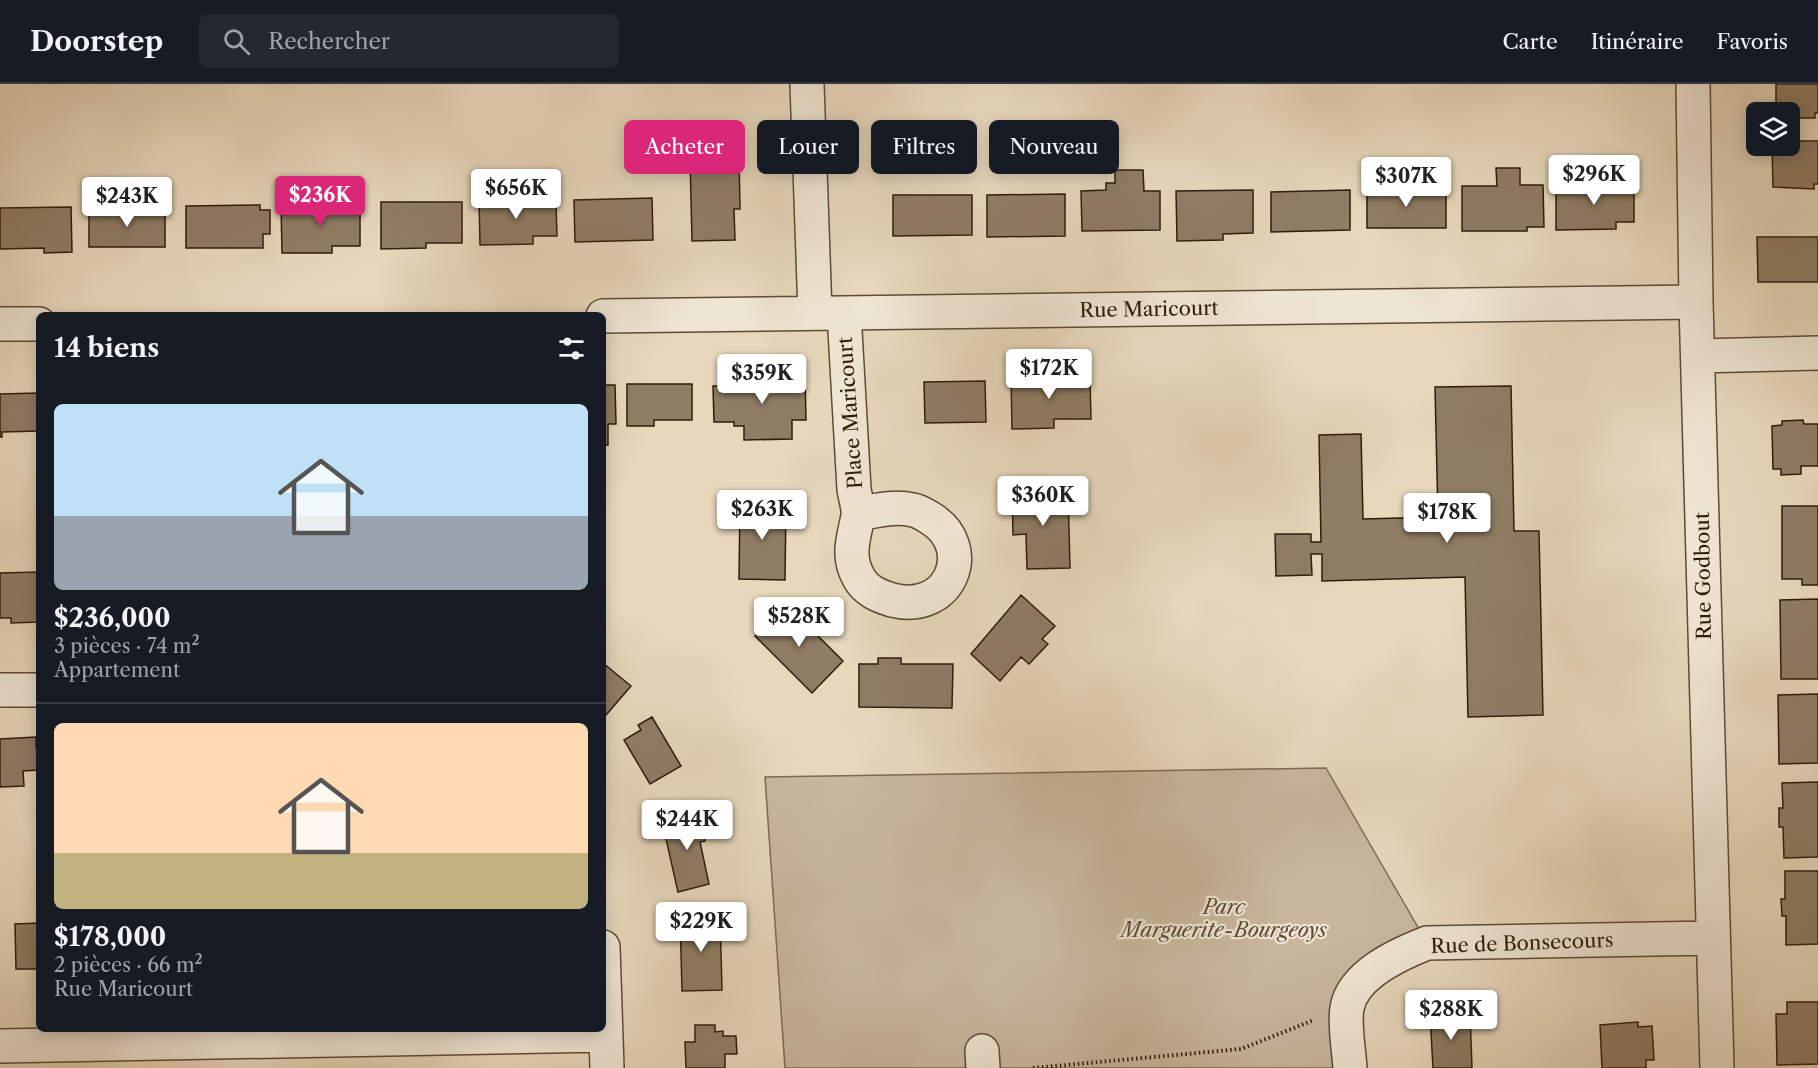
<!DOCTYPE html>
<html lang="fr">
<meta charset="utf-8">
<style>
:root{--surface:#171b24;--page:#242831;--text:#f1f3f6;--muted:#9ea1a6;--line:#363941;--accent:#db2777}
body{margin:0;font-family:"Libre Caslon Text",serif;background:var(--page);color:var(--text);height:100vh;display:flex;flex-direction:column;font-size:22px;white-space:nowrap}
*{box-sizing:border-box;margin:0}
p{font-size:20px;color:var(--muted)}
.icon{flex:none;width:33px;height:33px;fill:none;stroke:currentColor;stroke-width:2;stroke-linecap:round;stroke-linejoin:round}
.map{position:relative;flex:1;overflow:hidden}
.details{position:absolute;left:36px;top:228px;width:570px;height:720px;display:flex;flex-direction:column;background:var(--surface);border-radius:9px;box-shadow:0 3px 15px #0003}
.details>*{flex:none}
.top-card{position:absolute;left:624px;top:36px;width:570px;height:54px;display:flex;gap:12px}
.tools{position:absolute;left:1746px;top:18px;display:grid;gap:12px}
.tools a{display:grid;place-items:center;width:54px;height:54px;border-radius:9px;background:var(--surface);box-shadow:0 3px 15px #0003;font-size:30px}
.price{position:absolute;translate:-50% -51px;padding:0 14px;border-radius:6px;background:#fff;color:#222;font-size:20px;line-height:39px;filter:drop-shadow(0 2px 3px #0008)}
.price::after{content:'';position:absolute;left:50%;top:36px;width:18px;height:14px;margin-left:-9px;background:inherit;clip-path:polygon(0 0,100% 0,50% 100%)}
.price.current{background:var(--accent);color:#fff}
ul{padding:0;list-style:none}
li{display:grid;align-content:center;gap:12px;height:318px;padding:0 18px}
li+li{border-top:2px solid var(--line)}
li span{display:grid;place-items:center;height:186px;border-radius:9px;color:#555}
li>.icon{margin-inline-start:auto}
span .icon{width:108px;height:108px;fill:#fffc;stroke-width:1}
li b{font-size:26px}
h2{display:flex;justify-content:space-between;align-items:center;height:72px;padding:0 18px;font-size:26px}
.pill{padding:0 21px;border-radius:9px;background:var(--surface);box-shadow:0 3px 15px #0003;font-size:21px;line-height:54px}
.pill.current{background:var(--accent);color:#fff}
header{display:flex;align-items:center;gap:36px;box-sizing:border-box;height:84px;padding:0 30px;background:var(--surface);border-bottom:2px solid var(--line)}
header strong{font-size:28px}
nav{display:flex;gap:33px;margin-inline-start:auto;font-size:21px}
.search{width:420px;height:54px;background:var(--page);display:flex;align-items:center;gap:15px;box-sizing:border-box;padding:0 21px;border-radius:9px;color:var(--muted);font-size:22px}
.map>svg:first-child{display:block}
.green{fill:#c8b79d;stroke:#7c6a52;stroke-width:1.5}
.building{fill:#8f7d65;stroke:#2f1c08;stroke-width:1.5}
.lines{fill:none;stroke-linecap:round;stroke-linejoin:round}
.minor-casing{stroke:#5d4b35;stroke-width:36}
.path{stroke:#2f1c08;stroke-width:4;stroke-dasharray:1.5 3;stroke-linecap:butt}
.minor{stroke:#efe5d3;stroke-width:33}
.labels{text-anchor:middle;dominant-baseline:central;stroke-width:4.5;stroke-linejoin:round;paint-order:stroke}
.street-label{font-size:20px;fill:#2f1c08;stroke:#efe5d3}
.park-label{font-size:20px;font-style:italic;fill:#5d4a35;stroke:#efe5d3}
</style>
<header>
<strong>Doorstep</strong>
<div class="search"><svg class="icon" aria-label="search" viewBox="0 0 24 24"><circle cx="10" cy="10" r="6"/><path d="M15 15l6 6"/></svg>Rechercher</div>
<nav><a>Carte</a><a>Itinéraire</a><a>Favoris</a></nav>
</header>
<div class="map">
<svg width="1818" height="984" viewBox="0 0 1818 984">
<rect width="100%" height="100%" fill="#e7d7bb"/>
<filter id="stains"><feTurbulence type="fractalNoise" baseFrequency=".00333" numOctaves="4"/><feColorMatrix values="0 0 0 0 .2 0 0 0 0 .09 0 0 0 0 .02 0 0 0 .5 -.17"/></filter>
<radialGradient id="worn" r=".72"><stop offset=".6" stop-color="#630" stop-opacity="0"/><stop offset="1" stop-color="#630" stop-opacity=".3"/></radialGradient>
<path class="green" d="M1326,684L1427,859L1371,889L1350,984H785L765,693Z"/>
<path class="building" d="M1776,0H1818V29H1815V34H1798V29L1776,28Z
M1790,57H1818V100H1814V105L1773,103L1772,62H1790Z
M739,73L740,125H734L735,156L692,157L690,74Z
M1496,84H1520V101H1543L1544,143H1527V147H1462V102H1497Z
M1115,86H1143L1144,107H1160V146L1082,147L1081,107L1106,106V99H1115Z
M1634,100V138H1616V145L1556,146V101Z
M1367,104H1446V144H1367Z
M1253,106V149L1223,150V156L1177,157L1176,107Z
M1350,106V146L1271,148V108Z
M1065,110V152L987,153V111Z
M893,111H972V151L893,152Z
M540,112V118H556L557,152H533V160L480,161L479,114Z
M652,114L653,156L575,158L574,116Z
M381,118H462V159H426V164L381,165Z
M360,119V162H332V169H282L281,120Z
M260,121V126H270V150H263V164H186V122Z
M71,123L72,168L44,169V164L0,165V124Z
M89,124H165V163H89Z
M1757,153H1818V198H1758Z
M805,291L806,336H792V355L744,356V342H734V338H714L713,302H731L730,292Z
M1081,291V296H1090L1091,335H1054V344L1012,345L1011,293Z
M985,297L986,338L925,339L924,298Z
M603,298L604,301H615L616,340H608V361H603Z
M627,300H692V336H654V342H627Z
M1511,302L1514,447H1539L1543,631L1468,633L1465,493L1322,497V470H1311L1312,491L1276,492L1275,450H1311V458H1321L1319,351L1361,350L1363,435L1438,433L1435,303Z
M39,309V347L2,348V353H0V310Z
M1803,336L1804,340H1818V382H1801V390L1781,391V385H1773L1772,342L1782,341V337Z
M1068,405L1070,484L1027,485L1026,450L1013,451L1012,406Z
M740,418L786,419L785,496L739,495Z
M1782,422H1818V501H1802V495H1782Z
M39,488V538L11,539V534H0V489Z
M1021,511L1055,542L1042,555L1048,560L1029,580L1021,573L1000,597L971,570Z
M1818,515V595H1781L1780,516Z
M786,520L843,577L812,609L755,552Z
M878,574H901V580H953L952,624L859,623V580H878Z
M603,579L631,602L606,631L603,629Z
M1818,610V679L1779,680L1778,611Z
M652,633L681,682L650,700L624,656L641,646L638,641Z
M36,653V664H39V686L23,687L24,702L0,703V655Z
M1818,698V773L1784,774L1783,743H1779V724H1783L1782,699Z
M700,729L705,757L700,758L709,800L678,808L662,737Z
M1785,787H1818V860L1786,861V832H1782L1781,815H1785Z
M720,831L722,906L682,907L680,832Z
M39,839V885H16L15,840Z
M1787,918H1818V980L1777,981L1776,930H1787Z
M1470,929L1472,984H1433L1430,930Z
M1638,938V943L1652,942L1654,976H1646V984H1602L1600,941Z
M695,941H715V948L723,947V952H736L737,970H725V984H686L685,958H695Z"/>
<g class="lines">
<g class="minor-casing">
<path id="minor" d="M807,0L815,229
M1693,0L1696,218L1717,984
M844,229L854,405C855,413 859,424 858,432C854,454 846,471 859,494C866,507 879,512 892,516C952,531 977,462 930,434C925,431 919,427 913,426C895,422 877,426 859,430
M603,232L1696,218
M0,240H39
M1698,272L1818,269
M0,606H39
M603,863L607,984
M0,962L606,951
M982,967L983,984
M1350,984C1349,967 1344,940 1347,924C1353,890 1399,870 1427,859L1712,854"/>
</g>
<path class="path" d="M1033,984L1241,965L1314,936"/>
<use href="#minor" class="minor"/>
</g>
<g class="labels">
<g class="street-label">
<text transform="translate(1149 225) rotate(-1)">Rue Maricourt</text>
<text transform="translate(850 329) rotate(-94)">Place Maricourt</text>
<text transform="translate(1703 492) rotate(-91)">Rue Godbout</text>
<text transform="translate(1522 859) rotate(-2)">Rue de Bonsecours</text>
</g>
<g class="park-label">
<text x="1224" y="823">Parc<tspan x="1224" dy="23">Marguerite-Bourgeoys</tspan></text>
</g>
</g>
<rect width="100%" height="100%" filter="url(#stains)"/>
<rect width="100%" height="100%" fill="url(#worn)"/>
</svg>
<div class="tools">
<a><svg class="icon" aria-label="layers" viewBox="0 0 24 24"><path d="M12 4l9 5-9 5-9-5zM3 14l9 5 9-5"/></svg></a>
</div>
<b class="price" style="left:1594px;top:122px">$296K</b>
<b class="price" style="left:1406px;top:124px">$307K</b>
<b class="price" style="left:516px;top:136px">$656K</b>
<b class="price current" style="left:320px;top:143px">$236K</b>
<b class="price" style="left:127px;top:144px">$243K</b>
<b class="price" style="left:1049px;top:316px">$172K</b>
<b class="price" style="left:762px;top:321px">$359K</b>
<b class="price" style="left:1043px;top:443px">$360K</b>
<b class="price" style="left:762px;top:457px">$263K</b>
<b class="price" style="left:1447px;top:460px">$178K</b>
<b class="price" style="left:799px;top:564px">$528K</b>
<b class="price" style="left:687px;top:767px">$244K</b>
<b class="price" style="left:701px;top:869px">$229K</b>
<b class="price" style="left:1451px;top:957px">$288K</b>
<div class="top-card">
<a class="pill current">Acheter</a>
<a class="pill">Louer</a>
<a class="pill">Filtres</a>
<a class="pill">Nouveau</a>
</div>
<section class="details">
<h2>14 biens<svg class="icon" aria-label="filters" viewBox="0 0 24 24"><path d="M4 7h16M4 17h16"/><circle cx="9" cy="7" r="2"/><circle cx="15" cy="17" r="2"/></svg></h2>
<ul>
<li><span style="background:linear-gradient(#bfe0f5 60%,#9aa5b1 0)"><svg class="icon" aria-label="home" viewBox="0 0 24 24"><path d="M3 11l9-7 9 7M6 9v11h12V9"/></svg></span><div><b>$236,000</b><p>3 pièces · 74 m²</p><p>Appartement</p></div></li>
<li><span style="background:linear-gradient(#ffd9b3 70%,#c2b280 0)"><svg class="icon" aria-label="home" viewBox="0 0 24 24"><path d="M3 11l9-7 9 7M6 9v11h12V9"/></svg></span><div><b>$178,000</b><p>2 pièces · 66 m²</p><p>Rue Maricourt</p></div></li>
</ul>
</section>
</div>
